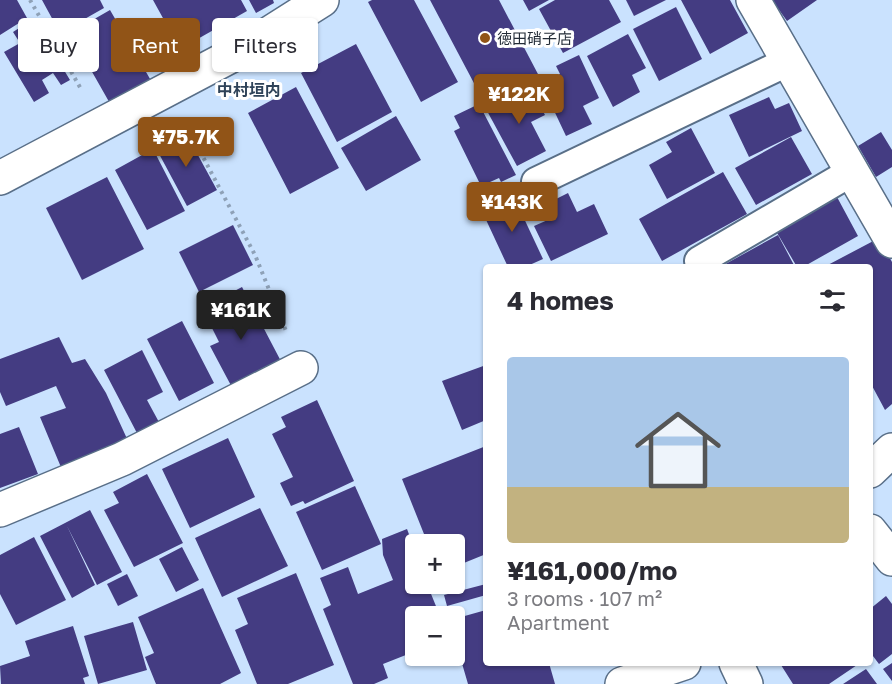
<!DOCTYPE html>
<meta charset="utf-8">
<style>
:root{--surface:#fff;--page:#f2f2f3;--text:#2b2b33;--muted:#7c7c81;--line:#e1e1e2;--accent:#915417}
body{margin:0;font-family:"Golos Text","Noto Sans JP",sans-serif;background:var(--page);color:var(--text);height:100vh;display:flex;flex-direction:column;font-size:22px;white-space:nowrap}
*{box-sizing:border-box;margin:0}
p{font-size:20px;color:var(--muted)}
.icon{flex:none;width:33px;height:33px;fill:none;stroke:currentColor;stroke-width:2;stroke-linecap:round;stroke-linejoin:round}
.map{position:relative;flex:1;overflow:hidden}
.side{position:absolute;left:483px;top:264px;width:390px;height:402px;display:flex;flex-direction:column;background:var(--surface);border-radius:6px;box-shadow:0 2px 4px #0004}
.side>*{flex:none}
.hud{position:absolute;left:18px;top:18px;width:375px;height:54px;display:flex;gap:12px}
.fabs{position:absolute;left:405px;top:534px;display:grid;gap:12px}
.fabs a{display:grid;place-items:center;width:60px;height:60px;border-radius:6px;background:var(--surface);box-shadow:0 2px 4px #0004;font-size:30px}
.price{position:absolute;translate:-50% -51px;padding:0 14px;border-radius:6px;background:var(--accent);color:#fff;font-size:20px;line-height:39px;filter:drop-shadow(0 2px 3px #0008)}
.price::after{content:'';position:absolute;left:50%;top:36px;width:18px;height:14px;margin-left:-9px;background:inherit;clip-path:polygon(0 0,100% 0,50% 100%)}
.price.selected{background:#222;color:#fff}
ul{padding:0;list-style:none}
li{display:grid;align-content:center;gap:12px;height:318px;padding:0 24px}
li+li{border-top:2px solid var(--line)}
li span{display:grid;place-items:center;height:186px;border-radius:6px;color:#555}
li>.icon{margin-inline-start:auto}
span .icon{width:108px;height:108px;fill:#fffc;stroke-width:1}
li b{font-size:26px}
h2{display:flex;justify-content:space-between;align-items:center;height:72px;padding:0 24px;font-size:26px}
.tag{padding:0 21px;border-radius:6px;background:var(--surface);box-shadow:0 2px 4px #0004;font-size:21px;line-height:54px}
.tag.selected{background:var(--accent);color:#fff}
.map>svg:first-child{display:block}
.building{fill:#443c82}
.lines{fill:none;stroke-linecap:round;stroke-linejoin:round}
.service-casing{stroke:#596f88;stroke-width:32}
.minor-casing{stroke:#596f88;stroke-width:36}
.path{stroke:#8ea1b7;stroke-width:4;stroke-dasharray:3 4.5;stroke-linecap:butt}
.service{stroke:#fff;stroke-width:28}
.minor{stroke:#fff;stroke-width:33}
.poi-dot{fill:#915417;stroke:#fff;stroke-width:2}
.labels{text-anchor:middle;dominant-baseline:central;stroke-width:6;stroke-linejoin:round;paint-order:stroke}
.poi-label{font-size:15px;fill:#232c37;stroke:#fff;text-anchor:start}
.neighbourhood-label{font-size:16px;font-weight:bold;fill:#2f4359;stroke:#fff}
</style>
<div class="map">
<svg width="892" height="684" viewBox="0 0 892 684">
<rect width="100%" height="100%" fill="#cae2fe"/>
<path class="building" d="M0,0H17L27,18L0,35Z
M42,0H100L104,8L60,33Z
M153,0H241L247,11L180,49Z
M249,0H273L274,3L256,13Z
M372,0H414L458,82L421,102L368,2Z
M430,0H499L539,76L485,104Z
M523,0H549L529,11Z
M555,0H609L621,22L563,53L539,9Z
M626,0H666L634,16Z
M681,0H730L748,33L710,54Z
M772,0H817L787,21Z
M676,7L702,59L659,81L633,29Z
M110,10L153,84L112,107L70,33Z
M33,19L70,80L61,85L53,73L42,80L49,93L34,102L4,52L20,43L13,32Z
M628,34L646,68L632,75L640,92L613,107L587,56Z
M356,44L392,112L337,142L301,73Z
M579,55L599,98L583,106L592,124L566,136L541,83L560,74L556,66Z
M530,86L545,115L531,122L546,151L517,166L486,109Z
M296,87L339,168L290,194L248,113Z
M769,97L775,109L789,103L802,131L749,157L729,115Z
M479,104L516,175L501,182L499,178L481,186L454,131L460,128L454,116Z
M396,116L421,160L366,191L341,148Z
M181,124L217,190L187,206L157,150L175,140L170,130Z
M691,128L715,173L667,199L649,165L672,152L666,142Z
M881,132L892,150V167L876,177L858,146Z
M791,137L812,174L756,205L735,168Z
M153,149L185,211L147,230L115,170Z
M723,172L747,214L662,261L639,219Z
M107,177L144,249L82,280L46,208Z
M568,193L577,212L594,204L608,234L551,261L534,226L550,219L544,205Z
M513,195L543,259L525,267H508L481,209Z
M837,197L858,236L803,267H797L776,231Z
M233,225L253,265L199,292L179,252Z
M778,235L795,267H720Z
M879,238L892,262V404L885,410L870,382V267H824Z
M242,287L284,367L235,393L210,346L219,342L202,308Z
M182,321L214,383L179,401L147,339Z
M59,337L72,363L85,359L106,393L129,443L63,472L40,417L66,408L56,386L6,406L0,392V359Z
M142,350L163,392L147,400L160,424L138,435L104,370Z
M486,365V420L462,430L442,381Z
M317,400L354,481L305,504L303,501L291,506L280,483L293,477L272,434L286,427L281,417Z
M19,427L38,474L0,488V434Z
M228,438L255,497L190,528L162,469Z
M486,446V554L454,567V544H428L402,479Z
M147,474L183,543L134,567L104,510L119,503L113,492Z
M355,486L381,544L322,570L296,512Z
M260,508L288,566L222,597L195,538Z
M90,510L122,572L97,585L67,526L95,585L72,598L40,536Z
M407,529L416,553V584H427L440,616H416V651L383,664L388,678L374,684H353L323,609L331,605L320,578L348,567L358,594L393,580L383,555L382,539Z
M34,537L66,600L16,625L0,594V555Z
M182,547L199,580L176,592L159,559Z
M296,573L334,665L288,684H257L235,630L248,624L237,598Z
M127,574L138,596L118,606L107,584Z
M486,584V595L447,606L444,595Z
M203,588L241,673L220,684H156L145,657L154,653L138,617Z
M886,596L892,604V654L879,664L870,652V609Z
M486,610V663H549L555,684H468L454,636V619Z
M133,622L147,670L98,684L84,636Z
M73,626L89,676L83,678L85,684H1L0,666L30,656L25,641Z
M784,663H860L829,684H793L781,665Z
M892,663V681L883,669Z
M866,669L877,684H843Z"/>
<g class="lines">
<g class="service-casing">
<path id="service" d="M536,182L789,61
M699,261L853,171"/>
</g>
<g class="minor-casing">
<path id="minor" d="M753,0L892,241
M0,178L246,48L322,0
M870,471L892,450
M0,510L122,459L301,368
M870,531L892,559
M736,663L746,684
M622,684L684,663"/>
</g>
<path class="path" d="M30,0L81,89
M186,125L255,255L286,331"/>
<use href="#service" class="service"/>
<use href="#minor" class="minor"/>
</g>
<circle class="poi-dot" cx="485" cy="38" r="6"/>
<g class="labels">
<g class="poi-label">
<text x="497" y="38">徳田硝子店</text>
</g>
<g class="neighbourhood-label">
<text x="249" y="90">中村垣内</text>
</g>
</g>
</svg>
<div class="fabs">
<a>+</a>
<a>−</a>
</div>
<b class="price" style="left:519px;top:125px">¥122K</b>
<b class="price" style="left:186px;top:168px">¥75.7K</b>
<b class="price" style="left:512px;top:233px">¥143K</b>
<b class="price selected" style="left:241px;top:341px">¥161K</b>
<div class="hud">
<a class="tag">Buy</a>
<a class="tag selected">Rent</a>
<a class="tag">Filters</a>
</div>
<section class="side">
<h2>4 homes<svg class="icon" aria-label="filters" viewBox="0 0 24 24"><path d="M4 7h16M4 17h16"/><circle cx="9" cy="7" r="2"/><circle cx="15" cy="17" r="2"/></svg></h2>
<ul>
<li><span style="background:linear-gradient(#a9c7e8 70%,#c2b280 0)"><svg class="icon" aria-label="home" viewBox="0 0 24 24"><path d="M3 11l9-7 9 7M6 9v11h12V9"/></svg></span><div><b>¥161,000/mo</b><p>3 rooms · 107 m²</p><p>Apartment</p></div></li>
</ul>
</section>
</div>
